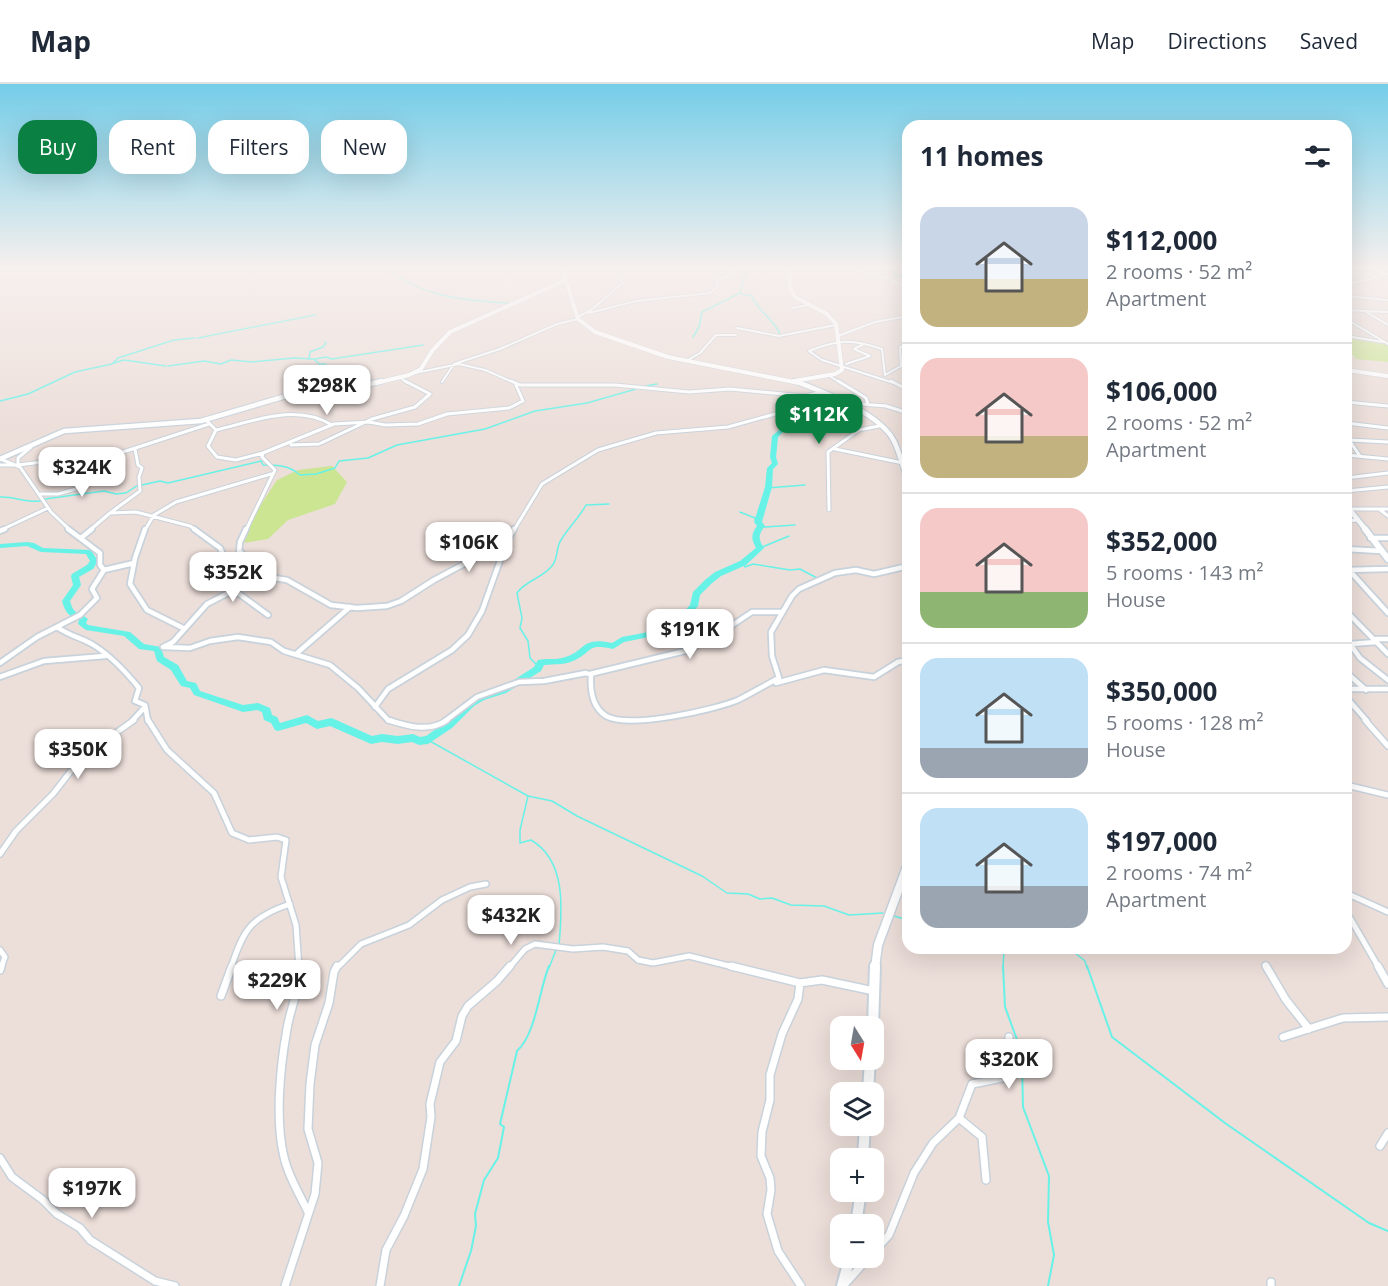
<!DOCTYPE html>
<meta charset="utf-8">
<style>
:root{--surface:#fff;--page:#f2f2f3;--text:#1f2937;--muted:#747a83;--line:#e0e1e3;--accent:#0b8043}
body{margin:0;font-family:"Open Sans",sans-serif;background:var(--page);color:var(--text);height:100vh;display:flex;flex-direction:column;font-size:22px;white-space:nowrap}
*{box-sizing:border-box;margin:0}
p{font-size:20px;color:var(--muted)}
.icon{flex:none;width:33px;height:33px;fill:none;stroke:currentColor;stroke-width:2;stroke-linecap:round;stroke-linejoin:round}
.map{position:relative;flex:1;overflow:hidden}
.sheet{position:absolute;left:902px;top:36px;width:450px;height:834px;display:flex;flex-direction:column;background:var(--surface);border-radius:18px;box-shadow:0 6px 24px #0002}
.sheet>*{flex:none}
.guide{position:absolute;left:18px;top:36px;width:570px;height:54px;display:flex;gap:12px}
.needle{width:39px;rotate:169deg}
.fabs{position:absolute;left:830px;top:932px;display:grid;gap:12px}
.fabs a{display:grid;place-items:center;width:54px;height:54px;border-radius:12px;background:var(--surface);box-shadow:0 6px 24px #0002;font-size:30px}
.price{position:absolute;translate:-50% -51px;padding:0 14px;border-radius:12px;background:#fff;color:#222;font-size:20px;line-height:39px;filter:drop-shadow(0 2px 3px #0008)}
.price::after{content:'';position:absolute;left:50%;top:36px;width:18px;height:14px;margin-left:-9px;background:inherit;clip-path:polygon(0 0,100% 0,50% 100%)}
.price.selected{background:var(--accent);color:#fff}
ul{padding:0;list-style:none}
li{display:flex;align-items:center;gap:18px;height:150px;padding:0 18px}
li+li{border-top:2px solid var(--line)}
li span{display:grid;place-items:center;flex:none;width:168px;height:120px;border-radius:18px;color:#555}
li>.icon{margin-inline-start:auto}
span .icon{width:72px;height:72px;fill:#fffc;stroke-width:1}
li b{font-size:26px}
h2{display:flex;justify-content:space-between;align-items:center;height:72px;padding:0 18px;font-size:26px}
.tag{padding:0 21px;border-radius:18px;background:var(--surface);box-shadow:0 6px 24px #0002;font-size:21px;line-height:54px}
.tag.selected{background:var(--accent);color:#fff}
header{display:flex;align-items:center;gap:36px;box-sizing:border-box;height:84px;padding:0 30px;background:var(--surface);border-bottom:2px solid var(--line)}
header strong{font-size:28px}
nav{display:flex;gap:33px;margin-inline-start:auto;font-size:21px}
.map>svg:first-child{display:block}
.green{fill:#cbe593}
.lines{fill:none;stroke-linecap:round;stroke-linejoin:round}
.stream-far1{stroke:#67f2e8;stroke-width:1.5}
.stream{stroke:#67f2e8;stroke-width:2}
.river{fill:#67f2e8;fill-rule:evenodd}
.street-far4-casing{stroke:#c8d2db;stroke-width:4}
.street-far3-casing{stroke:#c8d2db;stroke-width:5}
.street-far2-casing{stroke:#c8d2db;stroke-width:8}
.street-far1-casing{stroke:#c8d2db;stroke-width:8}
.street-casing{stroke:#c8d2db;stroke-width:10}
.secondary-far4-casing{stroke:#c8d2db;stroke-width:5}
.secondary-far3-casing{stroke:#c8d2db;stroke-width:7}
.secondary-far2-casing{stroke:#c8d2db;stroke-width:9}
.secondary-far1-casing{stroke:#c8d2db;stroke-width:11}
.secondary-casing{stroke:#c8d2db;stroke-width:14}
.street-far4{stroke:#fff;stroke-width:2}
.street-far3{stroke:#fff;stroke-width:3}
.street-far2{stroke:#fff;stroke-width:4.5}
.street-far1{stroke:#fff;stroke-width:5}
.street{stroke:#fff;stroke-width:7}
.secondary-far4{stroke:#fff;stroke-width:4}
.secondary-far3{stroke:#fff;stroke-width:4.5}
.secondary-far2{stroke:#fff;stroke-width:6}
.secondary-far1{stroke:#fff;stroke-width:8}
.secondary{stroke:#fff;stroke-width:10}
</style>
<header>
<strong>Map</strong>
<nav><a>Map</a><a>Directions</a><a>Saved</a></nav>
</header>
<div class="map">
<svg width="1388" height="1202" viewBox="0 0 1388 1202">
<rect width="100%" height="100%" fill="#ecded9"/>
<path class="green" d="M1346,254L1388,261V278L1356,275L1351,269H1346Z
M332,382L347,398L335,420L288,436L268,455L243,459L247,442L277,396L298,386Z"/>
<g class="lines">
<path class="stream-far1" d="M386,184C419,212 466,217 508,219
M740,210L752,212C758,228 774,235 780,250
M693,253L699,243L702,228L740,209L745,189L740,184
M198,254L315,231
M309,275L310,268L323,263L326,258
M315,275L326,273L332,275L423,261
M114,279L124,276L166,282
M168,282L204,277L221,280L231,276L252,278L294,274L314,275L319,280H326
M646,302L657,300
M0,317L28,310L75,288L112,280L118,274L174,256L195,254
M142,401L160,397L168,399L261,377L263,381C277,381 289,381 300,391L316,390L335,384L339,377L368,374L397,361L485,345L535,327L587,319L636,305
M767,404L805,401
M0,413C14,412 26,419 40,417
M45,415L104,407L116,410L126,409L138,401
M740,428L755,434L756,439L765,443L795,441
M760,464L789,452
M743,479L745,483L753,480L790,486L800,485L817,494
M539,583L530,574L528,557L520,544L522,534L517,509C525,497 542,494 551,483C559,475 555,465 561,456C568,444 579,434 586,421L609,420
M428,656L528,712L552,717L577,732L702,792L727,809L748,810L760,815L772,814L791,821L824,822L849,831L883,829
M528,712L520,746V759L531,756C567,777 562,826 559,862
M894,832L908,836
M1069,864L1085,877L1087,884
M549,884L556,866
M1003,884L1004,864"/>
<path class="stream" d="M1003,882L1005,923L1019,961L1022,978L1023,1023L1049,1092L1048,1138L1054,1171L1048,1202
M1087,882L1112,953L1225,1039L1369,1139L1388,1147
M459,1202L471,1167L476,1142L475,1130L484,1096L498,1074L504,1043L500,1040L517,967C536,950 539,906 549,882"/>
<path class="river" d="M889,184H893L898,190L908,192V194L895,192Z
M813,326L818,327L784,344V347L778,353L776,373L778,380L773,385L772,403L762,438L765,442C758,451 758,455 764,464L746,481L721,492L711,500L700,511L698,522L688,534L664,550L624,558L613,565C585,559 594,568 573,577C564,581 555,580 544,581L541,587L506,609L484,616L474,622L452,644L428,660L419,661L412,658L398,660L382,658L371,660L330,642L317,645L306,639L278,647L275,646L271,639L264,636L262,628L257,626L243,628L194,611L190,604L181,602L171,586L157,577L154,567L139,565L124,552L86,546L78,540L79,536C69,533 65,528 62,517L73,501L71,492L72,490L87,481L90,477L86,470L41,468L27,462L0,464V460L27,458L34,459L43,464L91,466L98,477L93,485L79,493L81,501L70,517C74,532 79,527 88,535L86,539L88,541L130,548L144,560L161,563L164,573L178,581L187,597L196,599L200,607L243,621L258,619L270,624L272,631L277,633L280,639L307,631L318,637L331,634L334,635L372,652L382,650L398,652L413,650L420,653L426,652L446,638L468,618L478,612L500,605L534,583L538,576C546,574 554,576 562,574C586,569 579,552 612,559L622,553L659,546L682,530L690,521L693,508L705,496L715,488L740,477L756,464C751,455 751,450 757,442L754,438L765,403L767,384L772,379L770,373L772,352L779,346V342Z"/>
<g class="street-far4-casing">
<path id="street-far4" d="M850,184L885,193L908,204
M1369,184L1386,190
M1346,196L1353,199L1388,190
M1346,212L1388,216
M792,224L809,221
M1346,226L1388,228
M1366,228L1388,241
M589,229L636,217L710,209L718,202L717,196L732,191L733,189L728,184
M578,233L591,226L623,199L619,195
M1346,235L1388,260
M737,244L779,252L836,241
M838,252L875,238L908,232
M1346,252L1383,258
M686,277L700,269L716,251H736
M846,280L870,272L854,265L864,260
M415,289L459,280L485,286L515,299
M832,291L831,293L841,299
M885,291L882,265C852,255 839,255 809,267L822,276L894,299
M885,291L901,282L900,263L908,261
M401,294L407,299
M442,298L454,280L500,265L557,240L578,235"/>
</g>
<g class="street-far3-casing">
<path id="street-far3" d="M511,297L520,301H615L689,308L730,305L805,312L822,308
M838,297L866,314L868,320
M891,297L908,306
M1346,318L1388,322
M849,319L886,322L908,329
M207,337L216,346L208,362L217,373L236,376L263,369
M1346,339L1388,344
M216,346C254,337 296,319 332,341
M291,361L319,360L372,335L415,323L430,310L405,297
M835,365L903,379
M1346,371L1388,375
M1360,372L1349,356L1388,358
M0,375L20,383L51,428L70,446
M0,381H18L123,368L209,340
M18,381V374L31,363
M1346,394L1388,389
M1346,407L1388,403
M40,410H58L79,404L91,379L103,372
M1348,425H1388
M1379,425L1388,432
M829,426L828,368L859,346L879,342
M110,429L140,407L139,393L142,384L138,381L135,365
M1346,437L1357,436
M1,446L48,424
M90,446L110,429L136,428L190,442L196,446
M145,446L154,431L176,418L271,390
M246,446L275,386L262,373L263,369L334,340L369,338L385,341L418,340L447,330L509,324L523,317L516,301
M514,446L542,400L598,366L656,349L728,343L815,319L840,317"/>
</g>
<g class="street-far2-casing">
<path id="street-far2" d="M145,445L135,474L130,500L147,526L183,544
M194,445L220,464L231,487L287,496L331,521L357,524L387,522L401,517L434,496L507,457L514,445
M246,445L240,458L239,467L246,473L237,476L231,485L234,506L268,531
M0,447L5,445
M81,454L92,445
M1370,454H1388
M1346,465L1381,467
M104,486L134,479
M1346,486L1388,485
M1349,486L1388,529
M234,506L207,520L173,558L163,563L190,564L210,557L238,553L271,558L284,567L330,581L358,604L388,636L392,637
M1346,527L1388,570
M57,543C69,552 83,554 95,562C112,573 126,588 139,604L135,617L145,621L148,637
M1376,555H1388
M1377,558L1350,560L1360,574L1388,596
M296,570L350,523
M0,579L37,553L80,531L97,514L92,505L104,486L100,481V469L68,445
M1346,588L1366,606
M590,590L685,567L722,548L752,528H782
M0,593L44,577L105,572
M776,599L824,586L874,593L898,578L908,576
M1346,605H1388
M1346,613L1367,637
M375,623L388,605L452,566L468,551L482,527L507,457
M132,637L144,624
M445,637L477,613L519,598L544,597L586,589L591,591C590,606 592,623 606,632C629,645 714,626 738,616C752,609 765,601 779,594L772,572L771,548L792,512L799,505L835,489L856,486L874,490L908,482"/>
</g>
<g class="street-far1-casing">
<path id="street-far1" d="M148,636L167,666L214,709L232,749L249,756L277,753L286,756L281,793L296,841L299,884
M388,636C407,642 429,649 447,636
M1365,636L1388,662
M1346,701L1388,711
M0,770L16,747L53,710L81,674L134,636
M1346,809L1388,828
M1346,827L1379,884
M0,866L5,873L1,884
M1265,881L1267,884
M231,884C243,846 251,833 290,820
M337,884L361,860L409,841L442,816L470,803L486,800
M509,884L525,865L535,860L573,865L603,863L628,867L638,876L653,879L689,872L737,884"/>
</g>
<g class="street-casing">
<path id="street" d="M299,882C301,902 290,925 287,945C280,983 275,1036 284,1073C288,1092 300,1111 308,1128
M731,882L800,899L822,896L874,907
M1266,882L1286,916L1309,945
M1378,882L1388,900
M0,886L1,882
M800,899L798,915L782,950L770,991V1016L762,1048L761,1072L770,1094L771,1106L767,1130L778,1167L801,1202
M221,912L232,882
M1283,953L1343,934L1388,933
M959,1034L972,1000L1007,993L1009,953
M1380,1062L1388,1049
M0,1074L12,1093L43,1116L57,1130L80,1144L90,1156L155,1197L175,1202
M873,1169L889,1151L914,1089L933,1059L959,1034L982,1053L986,1096
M1271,1198V1202
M845,1200L869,1173
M285,1202L315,1110L318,1079L308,1045L310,1000L315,961L329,919L334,888L337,882
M380,1202L386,1166L404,1132L423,1085L431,1033L430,1020L440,978L456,957L462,932L468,922L497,897L510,882"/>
</g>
<g class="secondary-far4-casing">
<path id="secondary-far4" d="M562,184L578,235L595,248L668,273L799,299
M790,184V204L795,213L827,230L836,240L842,286L835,290L794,297
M1346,286L1388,292
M376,299L409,291L421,285L432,267L450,248L566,196"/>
</g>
<g class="secondary-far3-casing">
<path id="secondary-far3" d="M795,297C823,308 880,329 894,357C900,369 903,384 908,397
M0,375L64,347L201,337L286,312L358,303L382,297
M1346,421L1366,446"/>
</g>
<g class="secondary-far2-casing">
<path id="secondary-far2" d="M1365,445L1388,475"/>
</g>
<g class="secondary-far1-casing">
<path id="secondary-far1" d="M875,884L878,861L908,780"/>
</g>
<g class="secondary-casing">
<path id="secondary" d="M873,943L875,882
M868,1008L870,975
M863,1074L865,1041
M856,1140L861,1107
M842,1202L850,1173"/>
</g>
<use href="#street-far4" class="street-far4"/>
<use href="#street-far3" class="street-far3"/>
<use href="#street-far2" class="street-far2"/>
<use href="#street-far1" class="street-far1"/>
<use href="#street" class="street"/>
<use href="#secondary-far4" class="secondary-far4"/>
<use href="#secondary-far3" class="secondary-far3"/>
<use href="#secondary-far2" class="secondary-far2"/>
<use href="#secondary-far1" class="secondary-far1"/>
<use href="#secondary" class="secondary"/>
</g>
<linearGradient id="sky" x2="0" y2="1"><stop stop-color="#74cde8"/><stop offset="0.52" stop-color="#f6f0ee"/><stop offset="1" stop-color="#f6f0ee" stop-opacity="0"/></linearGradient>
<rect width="1388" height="352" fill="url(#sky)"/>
</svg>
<div class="fabs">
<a><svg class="needle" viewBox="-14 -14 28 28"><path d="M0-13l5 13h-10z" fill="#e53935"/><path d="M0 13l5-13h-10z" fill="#747a83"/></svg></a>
<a><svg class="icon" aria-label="layers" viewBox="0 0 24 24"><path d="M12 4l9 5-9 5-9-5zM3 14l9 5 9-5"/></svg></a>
<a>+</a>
<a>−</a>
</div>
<b class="price" style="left:327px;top:332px">$298K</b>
<b class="price selected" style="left:819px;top:361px">$112K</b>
<b class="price" style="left:82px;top:414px">$324K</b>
<b class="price" style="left:469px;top:489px">$106K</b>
<b class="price" style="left:233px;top:519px">$352K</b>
<b class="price" style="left:690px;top:576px">$191K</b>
<b class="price" style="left:78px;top:696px">$350K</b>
<b class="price" style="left:511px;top:862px">$432K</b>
<b class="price" style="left:277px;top:927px">$229K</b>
<b class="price" style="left:1009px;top:1006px">$320K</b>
<b class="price" style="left:92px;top:1135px">$197K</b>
<div class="guide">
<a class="tag selected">Buy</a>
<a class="tag">Rent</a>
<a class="tag">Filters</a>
<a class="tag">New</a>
</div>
<section class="sheet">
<h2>11 homes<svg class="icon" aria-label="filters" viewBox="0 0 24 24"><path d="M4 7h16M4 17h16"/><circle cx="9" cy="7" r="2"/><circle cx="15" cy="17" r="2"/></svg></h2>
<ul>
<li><span style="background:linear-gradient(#c9d6e8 60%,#c2b280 0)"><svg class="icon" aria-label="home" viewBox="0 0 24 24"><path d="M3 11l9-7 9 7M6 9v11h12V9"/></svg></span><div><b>$112,000</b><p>2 rooms · 52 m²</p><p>Apartment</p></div></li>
<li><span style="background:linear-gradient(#f6c9c9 65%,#c2b280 0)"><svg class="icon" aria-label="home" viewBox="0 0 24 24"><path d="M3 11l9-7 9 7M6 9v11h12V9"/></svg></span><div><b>$106,000</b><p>2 rooms · 52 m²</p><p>Apartment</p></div></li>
<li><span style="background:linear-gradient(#f6c9c9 70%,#8fb573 0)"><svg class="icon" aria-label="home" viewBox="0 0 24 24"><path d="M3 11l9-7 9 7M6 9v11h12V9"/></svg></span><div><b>$352,000</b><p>5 rooms · 143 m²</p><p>House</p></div></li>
<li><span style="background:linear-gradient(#bfe0f5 75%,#9aa5b1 0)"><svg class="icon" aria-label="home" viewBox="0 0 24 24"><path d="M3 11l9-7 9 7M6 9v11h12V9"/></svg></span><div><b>$350,000</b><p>5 rooms · 128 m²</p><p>House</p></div></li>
<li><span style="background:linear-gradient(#bfe0f5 65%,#9aa5b1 0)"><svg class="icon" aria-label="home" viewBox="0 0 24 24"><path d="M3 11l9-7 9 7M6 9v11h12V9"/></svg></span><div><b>$197,000</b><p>2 rooms · 74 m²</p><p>Apartment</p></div></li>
</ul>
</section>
</div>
